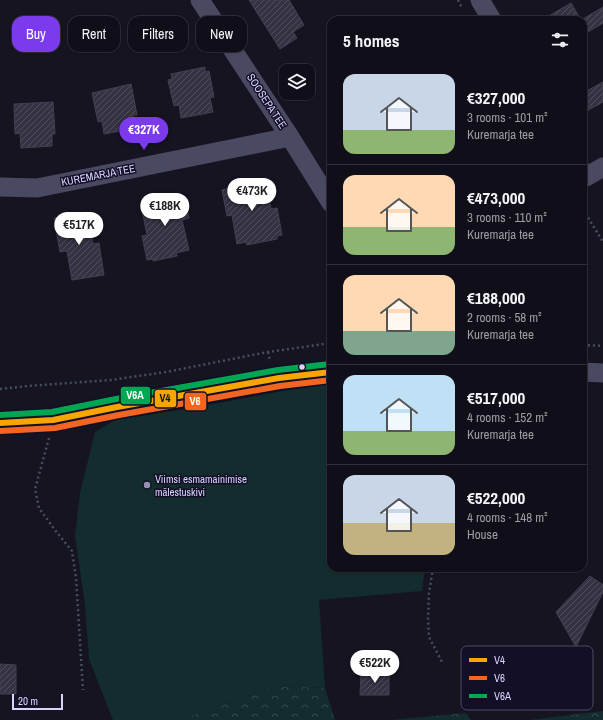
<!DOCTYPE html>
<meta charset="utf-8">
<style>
:root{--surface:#100f19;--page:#1e1d26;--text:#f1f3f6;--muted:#9c9ca2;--line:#302f38;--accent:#7c3aed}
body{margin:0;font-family:"Archivo Narrow",sans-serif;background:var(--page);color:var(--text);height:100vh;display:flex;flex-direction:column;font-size:15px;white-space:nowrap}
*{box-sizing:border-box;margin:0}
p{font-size:13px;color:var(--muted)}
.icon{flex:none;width:22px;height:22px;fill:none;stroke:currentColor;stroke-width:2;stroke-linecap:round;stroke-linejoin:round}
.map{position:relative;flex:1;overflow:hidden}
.panel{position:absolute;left:327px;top:16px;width:260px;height:556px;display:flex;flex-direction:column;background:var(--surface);border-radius:12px;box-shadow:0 1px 3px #0004,0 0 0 1px var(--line)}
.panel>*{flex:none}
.top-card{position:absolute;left:12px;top:16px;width:255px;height:36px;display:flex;gap:8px}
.tools{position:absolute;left:279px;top:64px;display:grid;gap:8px}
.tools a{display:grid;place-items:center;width:36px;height:36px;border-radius:8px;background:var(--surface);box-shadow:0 1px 3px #0004,0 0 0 1px var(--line);font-size:20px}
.scale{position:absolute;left:12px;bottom:10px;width:51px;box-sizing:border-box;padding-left:4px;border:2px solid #d9d4ff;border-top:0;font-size:11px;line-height:14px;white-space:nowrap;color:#d9d4ff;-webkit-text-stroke:3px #130f26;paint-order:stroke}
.price{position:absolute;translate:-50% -34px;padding:0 9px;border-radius:14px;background:#fff;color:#222;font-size:13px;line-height:26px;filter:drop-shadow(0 1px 2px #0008)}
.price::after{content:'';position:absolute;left:50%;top:24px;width:12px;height:9px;margin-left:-6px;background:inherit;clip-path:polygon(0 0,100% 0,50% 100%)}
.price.on{background:var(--accent);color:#fff}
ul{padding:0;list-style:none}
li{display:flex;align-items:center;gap:12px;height:100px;padding:0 16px}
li+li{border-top:1px solid var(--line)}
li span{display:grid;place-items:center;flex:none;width:112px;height:80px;border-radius:12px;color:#555}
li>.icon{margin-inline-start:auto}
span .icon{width:48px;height:48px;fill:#fffc;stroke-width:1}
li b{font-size:17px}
h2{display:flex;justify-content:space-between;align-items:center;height:48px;padding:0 16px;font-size:17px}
.tag{padding:0 14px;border-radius:12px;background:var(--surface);box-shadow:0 1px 3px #0004,0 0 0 1px var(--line);font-size:14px;line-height:36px}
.tag.on{background:var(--accent);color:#fff}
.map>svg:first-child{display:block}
.grass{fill:#132c2d}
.forest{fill:url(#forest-crowns)}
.building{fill:url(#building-hatch);stroke:#433f54}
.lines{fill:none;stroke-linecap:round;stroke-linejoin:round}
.path{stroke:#44505f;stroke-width:2.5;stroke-dasharray:2 3;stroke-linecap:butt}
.street{stroke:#4a4962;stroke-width:19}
.bus-1-casing{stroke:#130f26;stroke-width:9}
.bus-2-casing{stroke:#130f26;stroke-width:9}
.bus-3-casing{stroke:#130f26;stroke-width:9}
.bus-1{stroke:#f7a600;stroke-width:6}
.bus-2{stroke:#f26522;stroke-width:6}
.bus-3{stroke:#00a651;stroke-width:6}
.bus-dot{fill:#d9d4ff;stroke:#130f26;stroke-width:1.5}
.poi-dot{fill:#9591b1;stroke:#130f26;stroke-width:1.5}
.labels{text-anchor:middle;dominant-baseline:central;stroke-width:3;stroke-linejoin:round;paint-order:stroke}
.street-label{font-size:11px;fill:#d9d4ff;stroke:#130f26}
.poi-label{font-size:11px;fill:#d9d4ff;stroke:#130f26;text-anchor:start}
.key{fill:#130f26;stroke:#4e4a67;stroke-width:1}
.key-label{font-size:11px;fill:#d9d4ff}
.line-badge{stroke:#130f26;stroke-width:1.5}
.badge-label{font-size:11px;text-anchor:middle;font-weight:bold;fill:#fff}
.pale-badge-label{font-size:11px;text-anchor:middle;font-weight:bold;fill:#111}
</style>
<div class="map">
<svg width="603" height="720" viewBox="0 0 603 720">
<defs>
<pattern id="forest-crowns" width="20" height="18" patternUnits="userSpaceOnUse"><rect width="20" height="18" fill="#132c2d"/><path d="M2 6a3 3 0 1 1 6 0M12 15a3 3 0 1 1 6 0" fill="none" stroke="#354a4c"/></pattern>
<pattern id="building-hatch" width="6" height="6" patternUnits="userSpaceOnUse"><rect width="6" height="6" fill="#343243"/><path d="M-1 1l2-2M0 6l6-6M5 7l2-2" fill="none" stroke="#514f5f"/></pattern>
</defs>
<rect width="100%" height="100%" fill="#161421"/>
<path class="grass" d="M331,384V568H425L422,591L319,600L325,688L275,686L180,720H113L89,659L85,605L75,536L80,493L95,432L115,420L192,408L282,391Z"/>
<path class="forest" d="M275,686L325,688L335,720H180Z
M603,711V720H529Z
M466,713L471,720H391Z"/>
<path class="building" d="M249,0H289L304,25L293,32L297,38L280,49Z
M571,3L581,20H542Z
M603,7V23L583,35V19Z
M205,67V72L209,71L214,97L210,98L213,112L181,118L179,105L174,106L168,80L172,79L171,74Z
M603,82V102L583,113V93Z
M131,84L137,115H133L136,128L104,134L102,121L98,122L92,93Z
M53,102L55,134H52V146L21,148L20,133L15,134L14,104Z
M265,178L271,209L277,208L282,235L277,236V239L247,245L246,242L237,244L232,215L227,216L222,190L234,187L233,184Z
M170,195L171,199L184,196L189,218L182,220L189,250L176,253L177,256L153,261V259L147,260L142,236L147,235L141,205L146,204L145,201Z
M87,212L93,244L99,243L104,275L72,280L67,251L60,252L54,218Z
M590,576L603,585V592L576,647L556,612Z
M0,664L16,665V694H0Z
M361,673L389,674V695H360Z"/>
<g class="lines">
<path class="path" d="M458,0L462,8
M583,209L603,242
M583,345L603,346
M268,352L270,361
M0,389L28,386L111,380L166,372L268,352L331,343
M49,438L35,489L39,508L55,530L72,551L76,578L83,690
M433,568L429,593L428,620L429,637L442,662"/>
<path class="street" d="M200,0L290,137L331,203
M480,0L492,20
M583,171L586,177L603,167
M0,187L37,188L290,137
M583,372L603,373
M0,423L53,420L117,407L279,378L331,372"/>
<g class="bus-1-casing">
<path id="bus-1" d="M0,423L53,420L117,407L279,378L331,372"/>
</g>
<g class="bus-2-casing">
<path id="bus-2" d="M0,431L55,428L119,415L280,386L331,380"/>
</g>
<g class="bus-3-casing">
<path id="bus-3" d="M0,415L52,412L116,399L278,370L330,364"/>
</g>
<use href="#bus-1" class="bus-1"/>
<use href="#bus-2" class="bus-2"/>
<use href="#bus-3" class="bus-3"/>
</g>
<circle class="bus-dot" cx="302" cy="367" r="3.5"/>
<circle class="poi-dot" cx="147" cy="485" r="4"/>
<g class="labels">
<g class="street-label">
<text transform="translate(267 101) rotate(57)">SOOSEPA TEE</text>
<text transform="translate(98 175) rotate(-11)">KUREMARJA TEE</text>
</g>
<g class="poi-label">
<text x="155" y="479">Viimsi esmamainimise<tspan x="155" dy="13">mälestuskivi</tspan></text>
</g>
</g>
<rect x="461" y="646" width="132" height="64" rx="6" class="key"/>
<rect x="469" y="658" width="18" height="4" fill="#f7a600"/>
<rect x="469" y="676" width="18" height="4" fill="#f26522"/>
<rect x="469" y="694" width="18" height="4" fill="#00a651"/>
<g class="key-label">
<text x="494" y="664">V4</text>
<text x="494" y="682">V6</text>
<text x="494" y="700">V6A</text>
</g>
<g class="line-badge">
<rect x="120" y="386" width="31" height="19" rx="4" fill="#00a651"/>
<rect x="154" y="389" width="23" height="19" rx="4" fill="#f7a600"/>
<rect x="184" y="392" width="23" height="19" rx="4" fill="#f26522"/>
</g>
<g class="badge-label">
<text x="135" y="399">V6A</text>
<text x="195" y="405">V6</text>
</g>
<g class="pale-badge-label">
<text x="165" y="402">V4</text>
</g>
</svg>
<div class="tools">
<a><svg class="icon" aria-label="layers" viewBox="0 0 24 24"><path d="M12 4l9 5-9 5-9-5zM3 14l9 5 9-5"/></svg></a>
</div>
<div class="scale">20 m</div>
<b class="price on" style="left:144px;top:151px">€327K</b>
<b class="price" style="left:252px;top:212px">€473K</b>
<b class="price" style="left:165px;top:227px">€188K</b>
<b class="price" style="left:79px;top:246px">€517K</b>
<b class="price" style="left:375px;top:684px">€522K</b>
<div class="top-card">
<a class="tag on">Buy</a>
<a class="tag">Rent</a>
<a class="tag">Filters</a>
<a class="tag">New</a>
</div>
<section class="panel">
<h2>5 homes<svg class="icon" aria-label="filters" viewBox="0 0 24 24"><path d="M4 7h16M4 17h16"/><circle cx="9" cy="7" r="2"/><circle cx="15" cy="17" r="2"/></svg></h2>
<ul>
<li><span style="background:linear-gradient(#c9d6e8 70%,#8fb573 0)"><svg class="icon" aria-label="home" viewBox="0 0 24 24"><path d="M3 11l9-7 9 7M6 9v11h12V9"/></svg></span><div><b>€327,000</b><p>3 rooms · 101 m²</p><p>Kuremarja tee</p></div></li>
<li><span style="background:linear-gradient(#ffd9b3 65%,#8fb573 0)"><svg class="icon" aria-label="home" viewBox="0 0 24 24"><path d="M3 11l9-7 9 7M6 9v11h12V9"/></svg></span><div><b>€473,000</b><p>3 rooms · 110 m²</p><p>Kuremarja tee</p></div></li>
<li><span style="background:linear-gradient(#ffd9b3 70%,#7fa58c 0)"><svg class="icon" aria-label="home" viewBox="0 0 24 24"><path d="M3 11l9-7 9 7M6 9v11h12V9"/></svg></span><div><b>€188,000</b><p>2 rooms · 58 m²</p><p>Kuremarja tee</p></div></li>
<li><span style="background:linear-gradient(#bfe0f5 70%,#8fb573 0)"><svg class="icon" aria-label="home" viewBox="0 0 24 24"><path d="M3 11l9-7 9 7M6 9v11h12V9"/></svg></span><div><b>€517,000</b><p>4 rooms · 152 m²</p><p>Kuremarja tee</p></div></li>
<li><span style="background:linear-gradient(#c9d6e8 60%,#c2b280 0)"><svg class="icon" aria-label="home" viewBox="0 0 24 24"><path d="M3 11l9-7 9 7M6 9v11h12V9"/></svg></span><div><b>€522,000</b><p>4 rooms · 148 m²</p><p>House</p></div></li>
</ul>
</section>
</div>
